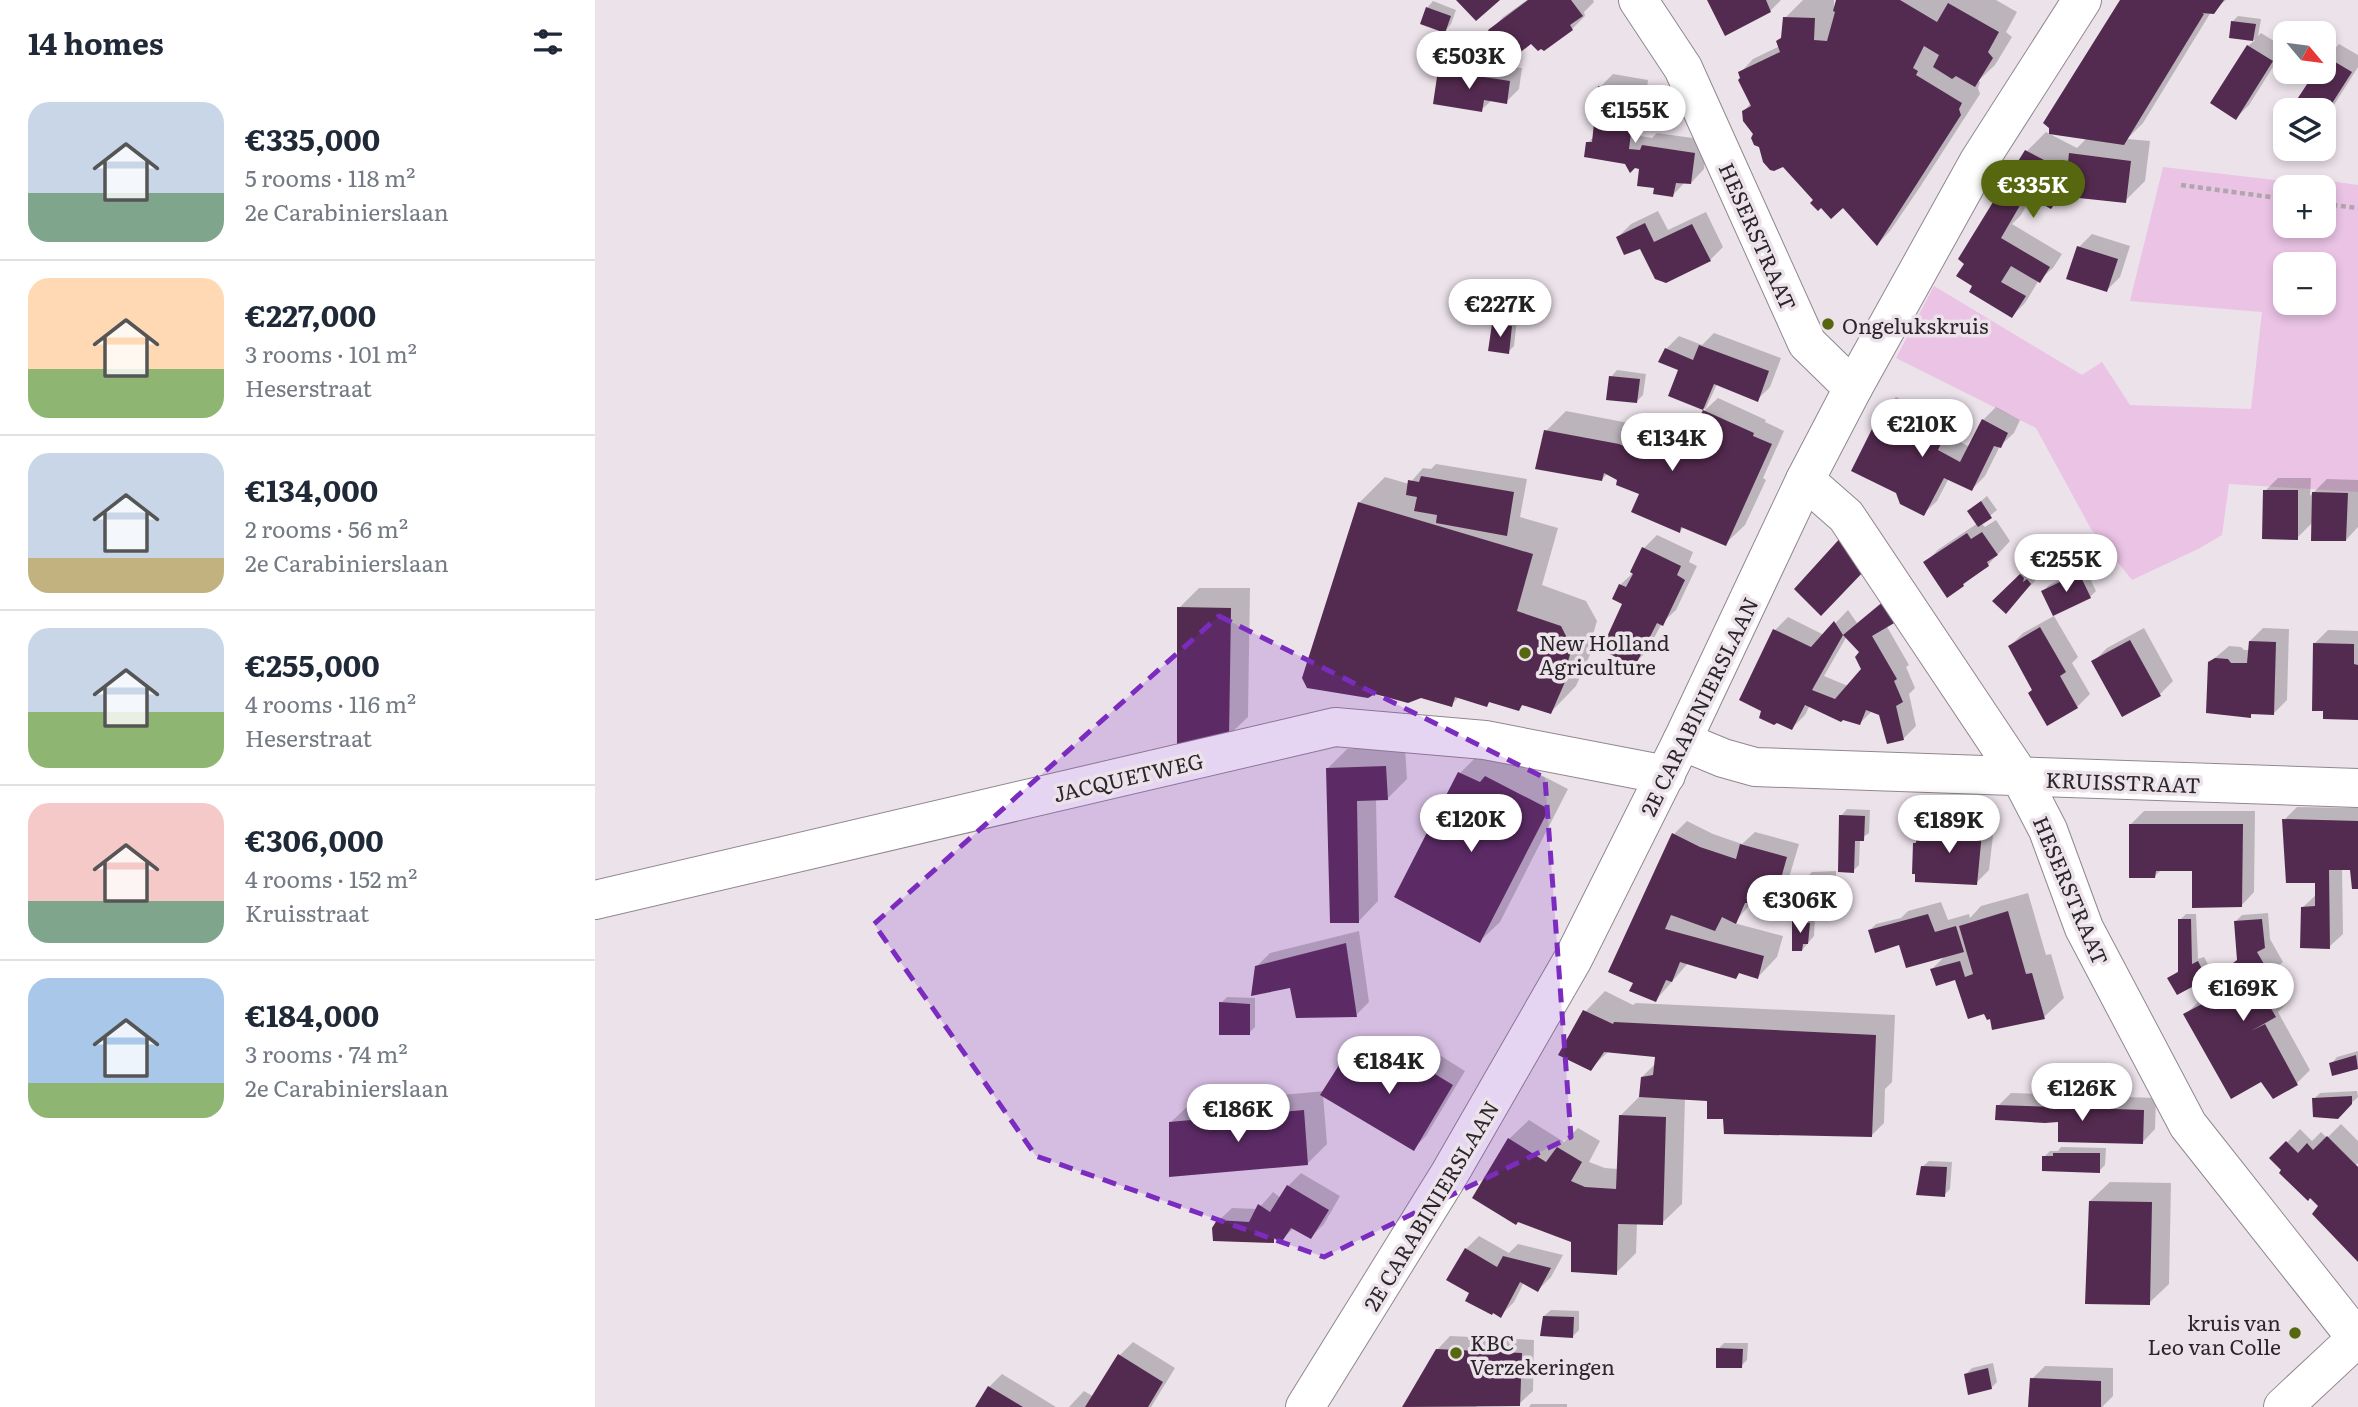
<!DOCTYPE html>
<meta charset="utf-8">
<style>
:root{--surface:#fff;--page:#f6f6f7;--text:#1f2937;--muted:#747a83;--line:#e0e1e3;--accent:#566710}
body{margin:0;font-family:Literata,serif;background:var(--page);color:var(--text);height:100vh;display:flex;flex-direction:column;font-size:26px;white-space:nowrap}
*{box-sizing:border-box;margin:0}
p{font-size:23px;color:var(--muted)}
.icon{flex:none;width:38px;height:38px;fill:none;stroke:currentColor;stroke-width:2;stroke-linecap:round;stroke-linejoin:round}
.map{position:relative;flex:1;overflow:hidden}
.details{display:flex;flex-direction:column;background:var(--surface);width:595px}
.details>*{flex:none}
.needle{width:46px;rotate:119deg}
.tools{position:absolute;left:1678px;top:21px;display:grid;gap:14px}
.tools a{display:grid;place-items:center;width:63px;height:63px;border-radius:14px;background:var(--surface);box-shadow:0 4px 10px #0003;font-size:35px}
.price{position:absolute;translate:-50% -60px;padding:0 16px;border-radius:24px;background:#fff;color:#222;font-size:23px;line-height:46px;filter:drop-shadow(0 2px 4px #0008)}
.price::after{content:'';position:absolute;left:50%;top:42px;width:21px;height:16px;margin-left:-10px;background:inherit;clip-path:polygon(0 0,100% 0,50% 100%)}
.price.active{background:var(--accent);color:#fff}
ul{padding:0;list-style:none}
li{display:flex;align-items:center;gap:21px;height:175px;padding:0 28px}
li+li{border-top:2px solid var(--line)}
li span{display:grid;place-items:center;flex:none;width:196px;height:140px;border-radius:21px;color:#555}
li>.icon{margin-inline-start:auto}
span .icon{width:84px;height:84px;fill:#fffc;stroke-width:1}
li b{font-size:30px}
h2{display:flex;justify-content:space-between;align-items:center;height:84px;padding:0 28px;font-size:30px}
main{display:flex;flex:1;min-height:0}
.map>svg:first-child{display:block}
.green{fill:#eac3e5;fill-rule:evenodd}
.shadow{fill:#0003;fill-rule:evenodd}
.building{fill:#542b50}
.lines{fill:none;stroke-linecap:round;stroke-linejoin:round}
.minor-casing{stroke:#90878f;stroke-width:40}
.major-casing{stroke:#90878f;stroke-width:40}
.path{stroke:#afa7ad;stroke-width:4.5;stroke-dasharray:5 3.5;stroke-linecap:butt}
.minor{stroke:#fff;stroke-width:38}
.major{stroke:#fff;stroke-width:38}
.marked{fill:#7b2cbf;fill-opacity:0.2;stroke:#7b2cbf;stroke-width:5;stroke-dasharray:14 9;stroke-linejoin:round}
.poi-dot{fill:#566710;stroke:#ece2ea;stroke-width:2.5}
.labels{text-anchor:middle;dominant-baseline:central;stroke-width:7;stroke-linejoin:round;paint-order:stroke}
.street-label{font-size:21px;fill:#2a2629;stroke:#ece2ea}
.poi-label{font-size:21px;fill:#2a2629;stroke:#ece2ea;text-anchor:start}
</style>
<main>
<section class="details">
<h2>14 homes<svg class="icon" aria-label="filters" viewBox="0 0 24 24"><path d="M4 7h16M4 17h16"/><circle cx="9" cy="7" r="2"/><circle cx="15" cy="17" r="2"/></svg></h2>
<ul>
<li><span style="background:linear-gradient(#c9d6e8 65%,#7fa58c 0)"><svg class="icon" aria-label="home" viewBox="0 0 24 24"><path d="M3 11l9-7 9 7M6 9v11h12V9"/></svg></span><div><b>€335,000</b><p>5 rooms · 118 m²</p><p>2e Carabinierslaan</p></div></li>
<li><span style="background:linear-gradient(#ffd9b3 65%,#8fb573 0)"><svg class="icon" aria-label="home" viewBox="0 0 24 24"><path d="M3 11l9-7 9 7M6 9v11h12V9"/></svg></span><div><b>€227,000</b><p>3 rooms · 101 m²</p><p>Heserstraat</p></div></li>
<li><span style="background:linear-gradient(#c9d6e8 75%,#c2b280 0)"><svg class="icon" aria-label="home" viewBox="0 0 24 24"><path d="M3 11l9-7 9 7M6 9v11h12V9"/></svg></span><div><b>€134,000</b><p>2 rooms · 56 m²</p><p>2e Carabinierslaan</p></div></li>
<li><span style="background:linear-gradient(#c9d6e8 60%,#8fb573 0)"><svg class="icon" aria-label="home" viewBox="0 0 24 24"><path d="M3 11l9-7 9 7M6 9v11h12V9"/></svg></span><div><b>€255,000</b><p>4 rooms · 116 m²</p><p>Heserstraat</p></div></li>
<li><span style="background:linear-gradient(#f6c9c9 70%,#7fa58c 0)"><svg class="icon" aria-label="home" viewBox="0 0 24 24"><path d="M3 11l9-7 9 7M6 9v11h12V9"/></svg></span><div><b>€306,000</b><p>4 rooms · 152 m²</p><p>Kruisstraat</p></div></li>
<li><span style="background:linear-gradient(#a9c7e8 75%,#8fb573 0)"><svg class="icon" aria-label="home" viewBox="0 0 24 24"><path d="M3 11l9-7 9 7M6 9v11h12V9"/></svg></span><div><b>€184,000</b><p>3 rooms · 74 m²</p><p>2e Carabinierslaan</p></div></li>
</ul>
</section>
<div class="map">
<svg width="1763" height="1407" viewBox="0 0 1763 1407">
<rect width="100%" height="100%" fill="#ece2ea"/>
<path class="green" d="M1568,167L1698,182L1721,179L1763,185V492L1634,484L1627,535L1605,548L1537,580L1496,529L1441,428L1301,358L1339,286L1487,375L1507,362L1535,405L1656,409L1667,312L1535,301ZM1690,187H1729V226H1690ZM1690,264H1729V303H1690Z"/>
<path class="shadow" d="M932,0H998L999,2L989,12L990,16L977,29L937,42L895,31L908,17Z
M1114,0H1186L1175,11Z
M1208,0H1239V10L1243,0H1401L1422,12L1411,32L1417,37L1400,65L1383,81L1385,82L1383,88L1385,94L1325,187L1295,231L1283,244L1248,206H1226L1160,134L1149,111L1156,103L1145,73L1158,59L1185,46L1190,18Z
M1528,0H1631L1616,12L1548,123L1532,139L1555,141L1550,181L1530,201L1468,195L1456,207L1437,196L1426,215L1417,224L1467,254L1458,268L1444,280L1430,303L1417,316L1376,291L1431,152L1451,132L1482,148L1492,138Z
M838,1L861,10L856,24L850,31L832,8Z
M1643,16L1666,19L1663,36L1666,33L1690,48L1654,105L1641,118L1653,46L1660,40L1636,36L1637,22Z
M1744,44L1763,55V67L1732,116L1729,119V110H1697L1722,72H1729V60Z
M858,58L927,68L924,89L911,102L897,100L886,110L844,71Z
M1018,74L1053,80L1046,136L1057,138L1062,133L1112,140L1109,169L1096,183L1090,182L1078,195L1060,187L1045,168L993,143L999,136L1005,87Z
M1063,211L1073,230L1111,212L1128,247L1115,260L1045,246L1023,237L1036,224Z
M1497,234L1535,246L1525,277L1512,290L1484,247Z
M905,318L922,320L919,346L913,352L899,325Z
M1119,333L1186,358L1175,387L1162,400L1122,384L1110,410L1123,398L1171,420L1170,422L1189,431L1168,478L1171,480L1150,525L1130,544L1089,527L1085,531L1046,493L1013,473L1006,480L951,431L971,411L1044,425L1059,431L1075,414L1103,426L1111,409L1076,395L1085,372L1071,349L1084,336L1107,345Z
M1022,370L1051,374L1048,395L1042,401L1016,377Z
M1301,397L1337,416L1347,406L1365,416L1355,437L1375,447L1388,420L1401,407L1425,420L1419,433L1405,446L1390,476L1377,489L1354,478L1342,501L1328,514L1288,410Z
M841,464L932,479L925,517L963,528L947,585L991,601L1002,621L996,641L998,648L981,686L956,712L929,704L923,709L895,701L892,705L864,697L856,705L764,503L790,477L814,484L828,468L836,469Z
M1683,478H1716L1715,496L1732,479L1763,480V527L1751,540L1718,522L1702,538L1670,491Z
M1392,496L1402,510L1386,523L1390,527L1401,520L1415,541L1393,565L1368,585L1331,562L1344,549L1383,523L1374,511Z
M1062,535L1098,552L1094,562L1102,566L1081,610L1067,623L1052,651L1039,664L1025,585L1039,572L1049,548Z
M1490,568L1501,591L1495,597L1448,591L1454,585Z
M1432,569L1434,571L1432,579L1439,574L1441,578L1440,581L1411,611L1422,577Z
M604,588H655L653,717L633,736L584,608Z
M1302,590L1291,625L1314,665L1311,667L1320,688L1314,694L1321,726L1308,739L1285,714L1277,711L1265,723L1215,705L1210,715L1197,728L1180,630L1193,617L1229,635L1253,610L1262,623ZM1252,636L1266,652L1268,669L1253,686L1229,676Z
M1459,616L1483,657L1477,663L1495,694L1482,707L1439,689L1415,646L1428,633Z
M1549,628L1578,681L1565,694L1499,661L1512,648Z
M1668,628L1694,629L1692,700L1679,713H1658L1655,716L1614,663L1634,646L1646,647L1649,650H1655V641Z
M1733,630L1763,631V718L1720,643Z
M810,747L812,779L792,799H781L783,901L764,921L732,769L752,749Z
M885,753L905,763L911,757L973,789L905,922L885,941L865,773Z
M1375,807L1401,810L1394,870L1381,883L1319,844L1323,840L1324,834L1337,820L1362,822ZM1330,832L1366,834V838L1330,835Z
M1702,807L1763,808V887L1756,868L1747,869L1748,934L1734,947L1708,907L1722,894V881L1689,820Z
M1252,809L1275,810L1274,833L1265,839L1264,865L1258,871L1246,816Z
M1549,811H1660L1659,892L1646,906L1599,869H1567L1559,877L1536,824Z
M1092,821L1118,834L1147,844L1160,832L1204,844L1193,881L1180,894L1167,891L1139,923L1188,936L1182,957L1163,977L1145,972L1140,977L1094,962L1061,1000L1079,834Z
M1241,871V887L1235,893L1211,878L1217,872Z
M1433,893L1451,955L1456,954L1469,998L1449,1017H1396L1361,978L1337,969L1351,955L1275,930L1281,924L1306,918L1313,911L1346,902L1353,920L1374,914L1375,918L1386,906Z
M1673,913L1675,939L1688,962L1680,969L1687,981L1683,985L1693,1002L1683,1012L1715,1070L1702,1083L1667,1079L1591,1014L1604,1001L1642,981L1644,959L1641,921L1647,915Z
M1591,914H1601L1603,959L1609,957L1617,972L1611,978L1575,979L1584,970L1585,920Z
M1205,916L1220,917L1219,936L1207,950L1199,922Z
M764,931L774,1002L761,1015L696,986L661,967L675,953Z
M1010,991L1038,1005L1041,1003L1300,1015L1297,1082L1290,1089L1289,1123L1276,1136L1129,1117L1114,1100L1090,1098L1087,1204L1067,1223H1042L1041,1253L1021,1273L978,1241L914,1139L934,1120L969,1142L983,1128L1005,1141L994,1162L1010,1168L1023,1169L1026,1115L1046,1095L1047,1077L1061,1063L1062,1055L1014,1051L995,1069L965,1054L991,1011Z
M632,997L660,998V1027L654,1033L626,1003Z
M768,1039L806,1062L823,1043L827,1045L830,1043L838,1048V1051L870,1071L831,1136L818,1149L728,1095L732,1144L712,1164L576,1122L596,1103L730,1091L755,1053Z
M1763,1051V1067L1739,1074L1736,1064L1742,1057Z
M1762,1091L1763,1097L1742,1117L1719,1099L1725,1093Z
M1416,1093L1561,1098L1560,1129L1547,1143L1465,1120L1403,1106Z
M1746,1124L1763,1141V1163L1723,1203L1677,1158L1705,1129L1717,1141L1726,1132L1732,1138Z
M1466,1147L1511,1148L1510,1165L1504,1171L1449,1157L1455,1151H1463Z
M1334,1161L1357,1162L1355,1189L1349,1195L1327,1167Z
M706,1173L745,1196L729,1224L716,1237L699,1228L686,1240L681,1238L678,1241L623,1221L637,1208L663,1209L678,1192L686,1198L693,1186Z
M1515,1182L1576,1183L1574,1284L1554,1303L1495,1201Z
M884,1236L914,1253L923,1244L968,1255L956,1277L943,1290L929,1282L919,1302L906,1315L876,1292L871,1249Z
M956,1310L984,1311V1330L978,1336L949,1316Z
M855,1336L939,1340L938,1391L924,1404H883L881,1407H808L842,1350Z
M538,1342L580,1368L556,1407H474L489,1391L499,1397L525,1355Z
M1129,1343H1153L1152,1360L1146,1366L1123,1349Z
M1398,1363L1402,1382L1396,1388L1371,1374L1377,1368Z
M1450,1366L1518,1368V1396L1507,1407H1435L1437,1379Z
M407,1374L461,1407H382L394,1387Z
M936,1404H972V1407H934Z"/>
<path class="building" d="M861,0H905L881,21Z
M933,0H976L988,16L975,25L978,30L949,51L946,49L943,51L936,44L914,61L893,30Z
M1112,0H1171L1176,12L1130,36Z
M1241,0H1305L1342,22L1353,3L1404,32L1393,52L1398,58L1380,87L1361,76L1357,79L1338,67L1344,55L1329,46L1318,68L1323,71L1321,75L1367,103L1364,109L1366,115L1282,246L1248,208L1236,219L1226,208L1223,211L1215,203L1218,200L1188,167L1179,171L1175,170L1168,162L1164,147L1159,145L1156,138L1158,134L1148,121L1147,111L1156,106L1143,80L1145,78L1143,72L1185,52L1181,41L1186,38L1188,17L1220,18L1219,40L1232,41L1240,12L1238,11Z
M1525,0H1629L1619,14L1607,13L1609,14L1529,145L1454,134V128L1448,123Z
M831,7L856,16L850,33L825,24Z
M1636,21L1661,24L1658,41L1634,38Z
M1652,45L1678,61L1641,120L1615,103Z
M1730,56L1757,72L1729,116V110H1695L1720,72H1729Z
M843,70L915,81L912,104L889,100L887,112L838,104Z
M1003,86L1041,92L1034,149L1045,150L1047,145L1100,153L1096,184L1081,183L1078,197L1058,194L1059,188L1042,186L1044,169L1040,168L1035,173L1030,164L989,157L991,142H997Z
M1430,150L1472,172L1474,153L1536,161L1531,203L1465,196L1456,209L1431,195L1406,238L1455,267L1445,283L1416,266L1406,282L1431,296L1417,318L1374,292L1377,286L1361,276L1369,264L1363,259Z
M1050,223L1059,242L1097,224L1116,261L1071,283L1060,279L1045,249L1029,255L1021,237Z
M1482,246L1523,259L1512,292L1471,279Z
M897,324L917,326L914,354L893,351Z
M1104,345L1174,371L1163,402L1119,384L1108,410L1073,396L1083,370L1063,362L1070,348L1098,360Z
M1014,376L1045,379L1042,403L1011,400Z
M1287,409L1325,430L1333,418L1353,429L1343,450L1365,462L1387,419L1413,433L1406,448L1399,446L1377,491L1349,478L1329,516L1305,504L1301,493L1256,471Z
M1108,410L1159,433L1158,436L1177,444L1131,546L1086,527L1085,533L1036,512L1044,494L1021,485L1022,480L1009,473L1007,481L940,469L949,430L1024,444L1045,453L1060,427L1094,441Z
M826,476L919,492L912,536L841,523L842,515L819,511L822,497L811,495L813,480L824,482Z
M1668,490H1703V540L1667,539Z
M1717,492L1753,493L1751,541H1716Z
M1386,501L1397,518L1383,527L1372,511Z
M763,502L938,554L922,611L966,626L977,648L971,668L973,675L956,714L927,705L924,711L894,702L892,707L860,697L857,707L826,698L813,703L780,694L773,698L712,688L707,678Z
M1387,532L1403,555L1392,562L1394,566L1368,584L1369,586L1352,598L1328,562L1372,533L1376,539Z
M1248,535L1271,569L1226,616L1199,589Z
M1047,547L1086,566L1082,575L1090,580L1068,626L1062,623L1040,666L1006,650L1027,604L1017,599L1024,584L1031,587L1038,574L1035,572Z
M1484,573L1496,598L1458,616L1446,591Z
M1425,574L1429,578L1428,582L1432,579L1436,584L1411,614L1397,601Z
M1289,601L1301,622L1277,636L1302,679L1299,681L1308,702L1301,706L1309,740L1292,744L1284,715L1271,710L1265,725L1248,720L1246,722L1210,705L1197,730L1182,723L1179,725L1164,718L1166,711L1144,700L1178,629L1216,647L1239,621L1248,635L1217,690L1240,699L1266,669L1260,657L1264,652L1248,635Z
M582,607L636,608L634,738L582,751Z
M1445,627L1471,672L1465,676L1483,708L1452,726L1433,693L1437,690L1413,646Z
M1535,640L1566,696L1527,717L1496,661Z
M1654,641L1681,642L1679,715L1656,714V718L1611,713L1613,662L1620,658L1633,659L1636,663H1652Z
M1718,643L1759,644V664L1763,665V720L1728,719V711H1717Z
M791,766L793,800L762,801L764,923H735L731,768Z
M863,772L885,782L890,776L954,809L885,943L799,897Z
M1244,815L1270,816L1269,841H1260L1259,873L1243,872Z
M1360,819L1388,822L1382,885L1320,882V874H1317L1318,843H1321L1322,833L1358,835Z
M1687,819L1763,821V889H1757L1755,870H1734L1735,949L1705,948L1706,907L1720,906V883H1691Z
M1534,824H1648L1647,907L1597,908V871H1561L1560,878H1534Z
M1077,833L1105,847L1141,859L1145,844L1192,857L1181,896L1160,891L1157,903H1150L1141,924L1127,917L1120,931L1076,915L1070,929L1169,956L1163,979L1144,973L1141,979L1085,962L1077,982L1071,980L1061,1002L1034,991L1038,983L1013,972Z
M1235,876L1236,895H1210V877Z
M1413,911L1431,974L1437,973L1450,1019L1397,1030L1395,1019L1392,1020L1389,1014L1373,1019L1360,980L1341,986L1335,969L1365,961L1370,977L1378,974L1364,926Z
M1333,914L1340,932L1361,926L1369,952L1311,968L1304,945L1280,953L1273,930Z
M1583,919H1596L1597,964L1603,961L1612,979L1582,995L1572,978L1583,972Z
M1667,919L1670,948L1662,952L1676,976L1667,982L1675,996L1670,998L1681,1017L1656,1031L1670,1024L1703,1085L1678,1099L1666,1082L1636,1099L1588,1014L1643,985L1633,967L1642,960L1639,921Z
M1197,921L1215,923L1213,944H1208L1207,951H1197Z
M751,943L762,1017L701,1018L695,988L656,996L660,966Z
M624,1002L655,1004V1035H624Z
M988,1010L1018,1024L1019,1022L1281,1035L1277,1137L1129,1134L1128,1119H1112V1101L1044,1097L1046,1077L1058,1075L1060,1057L1009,1052L996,1071L963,1055Z
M753,1051L795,1076L808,1055L813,1057L815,1055L826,1062L825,1065L858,1085L819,1151L725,1095Z
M1761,1055L1763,1069L1737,1076L1734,1063Z
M1757,1096V1104L1743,1119L1718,1117L1717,1098Z
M1401,1105L1549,1110L1548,1144L1463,1142V1122L1450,1123L1400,1120Z
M709,1110L713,1165L574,1177V1122Z
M1024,1115L1071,1117L1068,1225L1023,1224L1022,1275L976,1272V1242L923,1222L921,1225L877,1198L913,1138L951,1162L962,1147L987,1162L976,1181L990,1187L1021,1189Z
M1732,1136L1763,1167V1262L1717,1214L1723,1206L1715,1198L1713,1201L1684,1173L1686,1170L1674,1158L1691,1141L1703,1153L1712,1143L1718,1150Z
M1458,1153H1505V1173L1447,1171V1156H1458Z
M1326,1166L1352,1167L1350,1197L1321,1195Z
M692,1185L734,1210L716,1239L696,1228L686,1243L679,1238V1243L618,1241L617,1228L622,1220L654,1222L663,1204L675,1212Z
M1494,1201L1557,1202L1555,1305L1490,1304Z
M870,1248L902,1267L908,1256L956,1268L943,1292L925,1282L906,1318L898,1313L897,1315L870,1301L874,1293L851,1280Z
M948,1316L979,1317L978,1338L945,1336Z
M1121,1348L1148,1349L1147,1368H1121Z
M841,1349L927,1353L925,1406L807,1407Z
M523,1354L568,1382L553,1407H490Z
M1393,1368L1397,1389L1373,1395L1369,1374Z
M1435,1378L1506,1381V1407H1433Z
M393,1386L428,1407H380Z"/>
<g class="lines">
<g class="minor-casing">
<path id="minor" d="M1043,0L1088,68L1212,343L1258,388
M1210,480L1251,516L1426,778L1453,830L1489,928L1593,1125L1763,1340
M1087,741L1128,758L1160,767L1763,788
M0,900L740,727L890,740L1071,775
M1688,1407L1763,1337"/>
</g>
<g class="major-casing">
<path id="major" d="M710,1407L855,1173L978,959L1087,741L1210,480L1258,388L1384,161L1487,0"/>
</g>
<path class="path" d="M1586,185L1690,199
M1729,204L1763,208"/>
<use href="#minor" class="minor"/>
<use href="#major" class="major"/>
</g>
<path class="marked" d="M624,616L950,778L976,1137L729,1257L441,1156L279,924Z"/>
<g class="poi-dot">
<circle cx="1233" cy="324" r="7"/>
<circle cx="930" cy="653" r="7"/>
<circle cx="1700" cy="1333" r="7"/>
<circle cx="861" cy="1353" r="7"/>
</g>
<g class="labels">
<g class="street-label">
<text transform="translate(1164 236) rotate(66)">HESERSTRAAT</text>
<text transform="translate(1103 706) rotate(-64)">2E CARABINIERSLAAN</text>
<text transform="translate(533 776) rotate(-13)">JACQUETWEG</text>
<text transform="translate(1528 781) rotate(2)">KRUISSTRAAT</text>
<text transform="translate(1477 890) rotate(67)">HESERSTRAAT</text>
<text transform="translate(835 1205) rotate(-59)">2E CARABINIERSLAAN</text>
</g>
<g class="poi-label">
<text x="1247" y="324">Ongelukskruis</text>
<text x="944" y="641">New Holland<tspan x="944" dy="24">Agriculture</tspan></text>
<text x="1686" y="1321" text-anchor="end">kruis van<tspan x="1686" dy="24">Leo van Colle</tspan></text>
<text x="875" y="1341">KBC<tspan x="875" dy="24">Verzekeringen</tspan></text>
</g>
</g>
</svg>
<div class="tools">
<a><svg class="needle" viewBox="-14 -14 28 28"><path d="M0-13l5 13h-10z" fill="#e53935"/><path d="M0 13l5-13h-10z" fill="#747a83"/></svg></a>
<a><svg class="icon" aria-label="layers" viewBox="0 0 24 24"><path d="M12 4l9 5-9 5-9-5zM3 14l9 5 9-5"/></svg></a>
<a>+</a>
<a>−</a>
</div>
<b class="price" style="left:874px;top:91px">€503K</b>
<b class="price" style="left:1040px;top:145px">€155K</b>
<b class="price active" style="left:1438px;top:220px">€335K</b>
<b class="price" style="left:905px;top:339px">€227K</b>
<b class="price" style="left:1327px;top:459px">€210K</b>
<b class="price" style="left:1077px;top:473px">€134K</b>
<b class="price" style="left:1471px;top:594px">€255K</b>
<b class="price" style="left:876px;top:854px">€120K</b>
<b class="price" style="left:1354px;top:855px">€189K</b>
<b class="price" style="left:1205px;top:935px">€306K</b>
<b class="price" style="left:1648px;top:1023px">€169K</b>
<b class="price" style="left:794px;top:1096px">€184K</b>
<b class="price" style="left:1487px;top:1123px">€126K</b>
<b class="price" style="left:643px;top:1144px">€186K</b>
</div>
</main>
